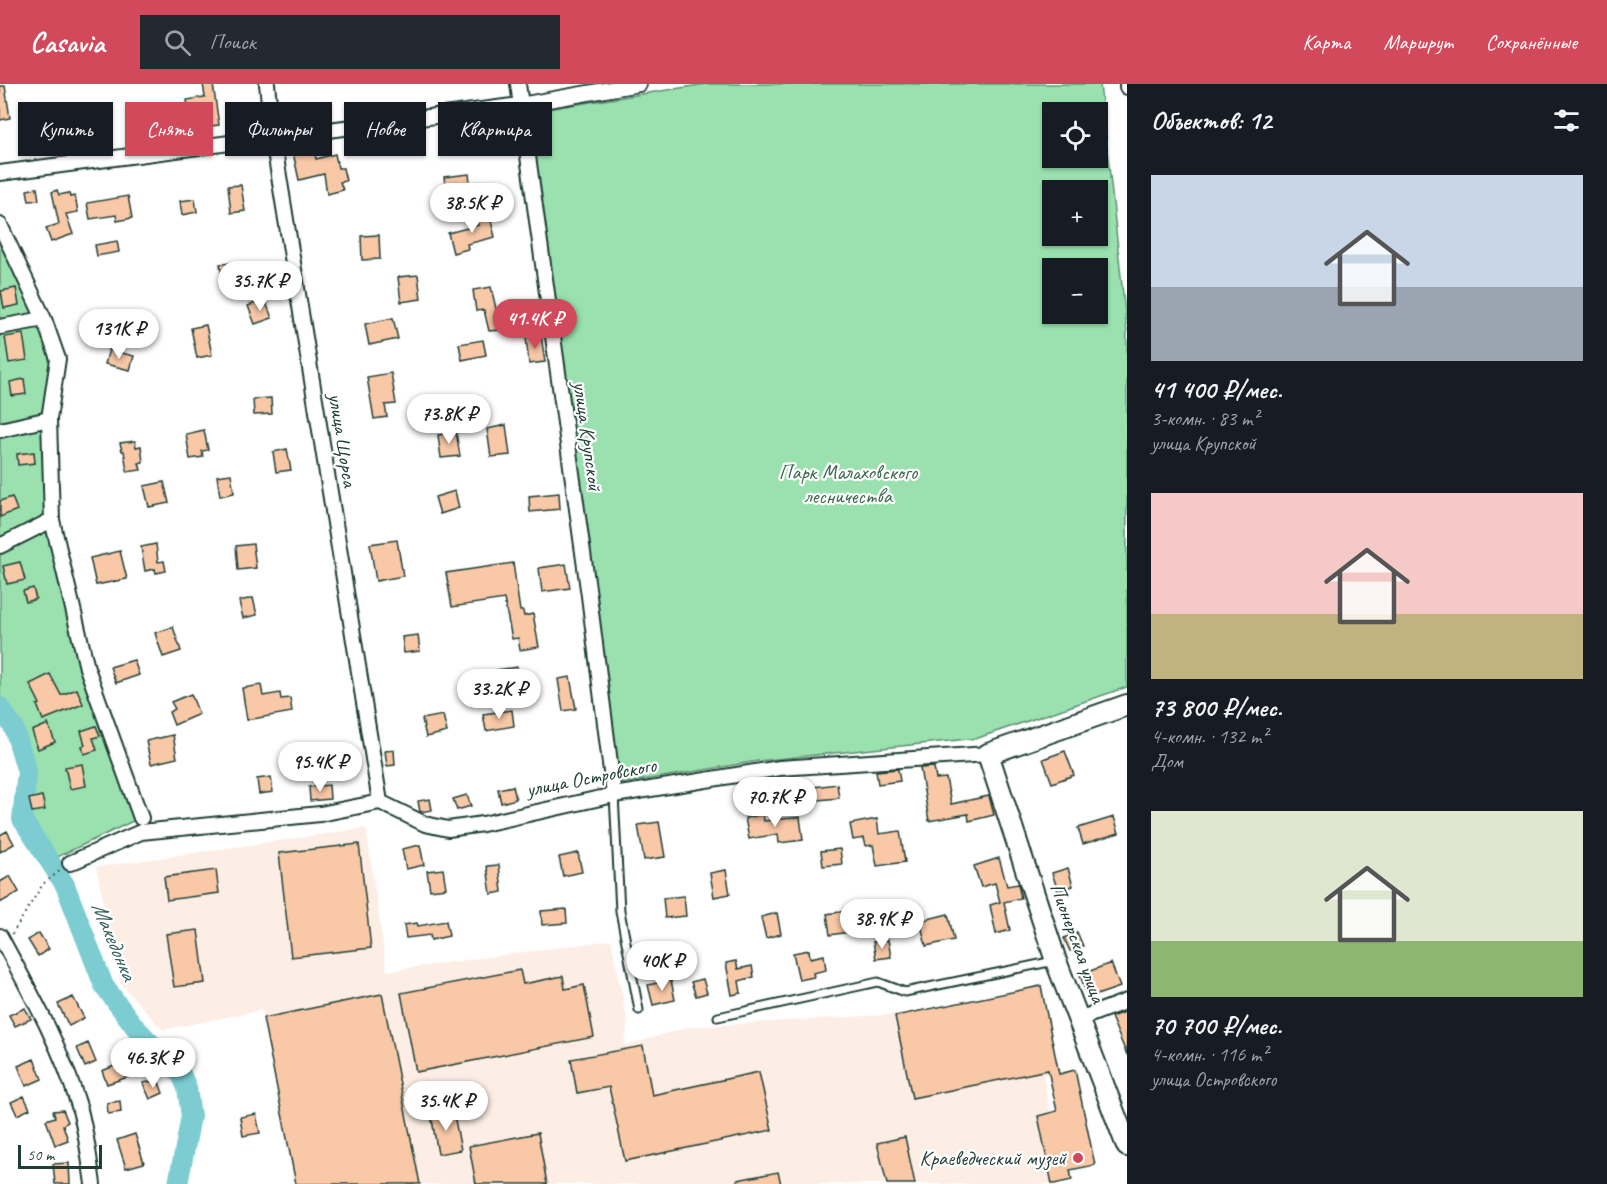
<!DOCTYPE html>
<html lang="ru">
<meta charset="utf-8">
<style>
:root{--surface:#171b24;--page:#242831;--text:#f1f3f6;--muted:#9ea1a6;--accent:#d1495b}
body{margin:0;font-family:Caveat,sans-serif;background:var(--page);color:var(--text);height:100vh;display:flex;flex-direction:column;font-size:22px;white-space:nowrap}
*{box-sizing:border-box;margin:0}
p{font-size:20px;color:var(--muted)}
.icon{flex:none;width:33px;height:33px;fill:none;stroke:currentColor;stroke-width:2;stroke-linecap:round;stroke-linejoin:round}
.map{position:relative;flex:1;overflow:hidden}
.panel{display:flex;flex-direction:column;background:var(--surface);width:480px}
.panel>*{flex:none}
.banner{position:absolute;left:18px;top:18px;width:570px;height:54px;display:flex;gap:12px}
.controls{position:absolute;left:1042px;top:18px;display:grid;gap:12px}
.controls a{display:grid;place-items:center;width:66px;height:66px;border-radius:0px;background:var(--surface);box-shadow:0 2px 4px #0004;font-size:30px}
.scale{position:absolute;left:18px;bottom:15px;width:84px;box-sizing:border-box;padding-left:6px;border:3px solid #1f3d34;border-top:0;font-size:16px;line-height:21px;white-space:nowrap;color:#1f3d34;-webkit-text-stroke:4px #fff;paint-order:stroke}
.price{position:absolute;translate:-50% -51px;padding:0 14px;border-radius:21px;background:#fff;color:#222;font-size:20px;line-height:39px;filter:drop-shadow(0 2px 3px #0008)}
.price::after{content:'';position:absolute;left:50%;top:36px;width:18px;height:14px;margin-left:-9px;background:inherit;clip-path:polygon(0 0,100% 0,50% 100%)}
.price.on{background:var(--accent);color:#fff}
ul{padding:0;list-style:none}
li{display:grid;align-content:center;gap:12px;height:318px;padding:0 24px}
li span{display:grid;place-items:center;height:186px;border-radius:0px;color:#555}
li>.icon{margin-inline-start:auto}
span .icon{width:108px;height:108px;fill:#fffc;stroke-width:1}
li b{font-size:26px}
h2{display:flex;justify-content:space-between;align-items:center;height:72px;padding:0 24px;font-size:26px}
.tag{padding:0 21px;border-radius:0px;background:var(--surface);box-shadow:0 2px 4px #0004;font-size:21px;line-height:54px}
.tag.on{background:var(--accent);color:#fff}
header{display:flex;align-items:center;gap:36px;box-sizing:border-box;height:84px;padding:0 30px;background:var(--accent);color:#fff}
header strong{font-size:28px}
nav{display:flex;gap:33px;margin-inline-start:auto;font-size:21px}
.search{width:420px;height:54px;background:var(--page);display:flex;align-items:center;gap:15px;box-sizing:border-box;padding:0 21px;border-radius:0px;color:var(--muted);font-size:22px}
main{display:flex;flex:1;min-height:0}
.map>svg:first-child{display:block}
.built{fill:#fdeee5}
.green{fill:#9ae1af;stroke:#5c8f72;stroke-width:1.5;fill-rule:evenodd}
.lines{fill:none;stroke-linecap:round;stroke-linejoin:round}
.river{stroke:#7bccd2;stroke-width:20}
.building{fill:#f8c8a7;stroke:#1f3d34;stroke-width:1.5}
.lane-casing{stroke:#1f3d34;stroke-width:11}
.street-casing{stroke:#1f3d34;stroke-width:18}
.secondary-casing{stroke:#1f3d34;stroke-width:24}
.path{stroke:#1f3d34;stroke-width:2;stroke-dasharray:1.5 4.5;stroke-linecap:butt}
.lane{stroke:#fff;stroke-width:7}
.street{stroke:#fff;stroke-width:14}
.secondary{stroke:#fff;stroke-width:20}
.poi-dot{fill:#d1495b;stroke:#fff;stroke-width:2}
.labels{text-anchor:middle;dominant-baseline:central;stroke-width:4.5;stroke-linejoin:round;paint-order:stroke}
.street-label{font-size:21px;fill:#1f3d34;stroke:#fff}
.park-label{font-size:21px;fill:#3e6653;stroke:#fff}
.poi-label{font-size:21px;fill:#1f3d34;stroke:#fff;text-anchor:end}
.water-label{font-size:22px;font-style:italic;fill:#36615c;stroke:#fff}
</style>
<header>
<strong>Casavia</strong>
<div class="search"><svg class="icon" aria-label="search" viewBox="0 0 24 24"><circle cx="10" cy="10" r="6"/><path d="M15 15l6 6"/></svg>Поиск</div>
<nav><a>Карта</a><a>Маршрут</a><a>Сохранённые</a></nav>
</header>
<main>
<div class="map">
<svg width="1127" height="1100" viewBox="0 0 1127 1100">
<rect width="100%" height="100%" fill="#fff"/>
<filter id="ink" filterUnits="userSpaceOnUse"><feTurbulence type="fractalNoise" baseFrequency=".0167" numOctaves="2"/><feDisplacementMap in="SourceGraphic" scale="12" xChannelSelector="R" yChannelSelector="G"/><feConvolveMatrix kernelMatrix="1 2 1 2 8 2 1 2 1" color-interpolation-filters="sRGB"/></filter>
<g filter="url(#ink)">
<path class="built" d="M366,744L387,887L611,856L628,939L624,962L688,943L899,930L1040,903L1059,985L1043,992L1063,1100H296L262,926L163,946L121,900L96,783Z"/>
<path class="green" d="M706,0H1100L1127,247V603L978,654L758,677L620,700L527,28ZM1053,28H1098V74H1053ZM1053,106H1098V152H1053ZM1053,184H1098V230H1053Z
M0,153L39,232L0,240Z
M42,240L53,275L46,332L0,342V248Z
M46,339L48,434L0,458V349Z
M50,442L135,736L53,775L26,735L31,687L19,641L0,612V467Z"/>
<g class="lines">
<path class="river" d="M0,623L14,644L27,688L22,735L65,801L104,902L135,943L181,990L187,1004L191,1032L178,1100"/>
</g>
<path class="building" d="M203,0H213L219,41L191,44L187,16L205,13Z
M0,2H5L10,34L0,36Z
M67,29L72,59L44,64L40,33Z
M313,59L316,75L335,70L338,84H343L346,97L340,98L343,106L327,110L324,90L299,96L292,64Z
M469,90L471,105L446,108L444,93Z
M241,101L245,127L231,129L228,102Z
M37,104L39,116L29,117L27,106Z
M57,106L59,111L69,109L70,113L75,112L78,128L66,130L73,150L51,158L46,144L59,140L52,108Z
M128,112L132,134L117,137L116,131L90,135L87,119Z
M195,115L197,128L182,131L180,117Z
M489,129L495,153L467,160L468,165L453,169L448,149L479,141L476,131Z
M379,151L380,175L362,176L361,152Z
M117,157L119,168L97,172L95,161Z
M238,179L241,196L223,199L220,180Z
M418,191L421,215L401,218L398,193Z
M491,203L501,246L489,247L484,226L476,227L473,206Z
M16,204L19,221L4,224L1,207Z
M265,216L272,234L255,240L248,222Z
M393,234L398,255L369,261L365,240Z
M206,241L212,271L197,274L191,244Z
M23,250L27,276L9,279L5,253Z
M541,251L545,278L529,280L526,253Z
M483,256L486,271L462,276L459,260Z
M109,266L134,272L130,286L105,280Z
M391,289L396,320L385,321L387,333L374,335L367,293Z
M24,295L26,310L12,312L10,298Z
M479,313L483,335L471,337L467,315Z
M271,314L272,330L254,331L253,315Z
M506,341L510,371L491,373L487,345Z
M204,346L208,366L202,367L203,373L190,375L186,350Z
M456,348L460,372L441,374L438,351Z
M135,357L136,363L141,362L143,378L139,379L141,386L127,388L124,367H122L120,359Z
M287,365L291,386L276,388L273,368Z
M34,368L35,379L18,381L17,370Z
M231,390L234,409L220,412L217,392Z
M164,398L169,419L149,423L144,402Z
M455,407L459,424L440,430L435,413Z
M559,409L560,425L530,428L529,412Z
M12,413L17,426L0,433V417Z
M397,456L403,492L376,497L370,460Z
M156,460L158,478L164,477L166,487L156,489L155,485L145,487L141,463Z
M253,460L256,484L238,486L236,462Z
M120,467L127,495L96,501L90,474Z
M20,478L25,496L7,500L3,482Z
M513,479L520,527H523L524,532L533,530L539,563L520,566L518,554L512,555L504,515L452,523L446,489Z
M566,480L570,504L542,508L539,484Z
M33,504L36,515L26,518L23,507Z
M253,514L257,531L243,534L239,517Z
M173,543L181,567L163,573L155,549Z
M418,551L420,567L404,569L402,553Z
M134,576L139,591L116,599L110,583Z
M517,583L519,603L500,605L497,586Z
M50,590L61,611L77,605L83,620L43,636L37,621L40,620L30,600Z
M570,593L576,625L563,627L558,595Z
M261,601L263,612L280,609L281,615L290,614L292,628L247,636L242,604Z
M191,610L199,630L174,641L169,628L175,625L171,618Z
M512,626L514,642L486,647L483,630Z
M443,631L447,648L426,653L422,635Z
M48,640L55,658L38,665L32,647Z
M96,642L100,652L93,654L97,666L84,670L82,662L85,661L81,647Z
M173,651L177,674L151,680L146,657Z
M394,666L395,681L387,682L385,667Z
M1065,667L1074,691L1052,699L1043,675Z
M82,680L86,702L70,705L65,683Z
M934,683L936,695L946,694L951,720L989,712L994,731L969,737L968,730L929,737L920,684Z
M898,685L900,697L878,700L876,687Z
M271,693L273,708L259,710L257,695Z
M837,700L839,714L807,717L806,704Z
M329,701L330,715L310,717L309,703Z
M513,702L516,715L501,719L498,705Z
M467,711L471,722L457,726L453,715Z
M42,712L45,726L32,728L29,715Z
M430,715L432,726L420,728L418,717Z
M763,730L764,737L800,733L803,756L779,759L778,750L749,755L745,734Z
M1114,733L1119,749L1083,760L1078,744Z
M877,735L879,750L900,747L905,778L877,782L873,761L866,762L864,754L853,756L850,740Z
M659,738L665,773L644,776L638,741Z
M7,747L14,760L0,768V751Z
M359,760L371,864L291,873L279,769Z
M420,761L424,781L406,785L402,765Z
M840,765L842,780L823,782L821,767Z
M578,769L582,788L563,792L559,773Z
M999,774L1007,802L1018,800L1021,814L1004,818L1010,846L996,850L990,821L1000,818L995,799L981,803L974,782Z
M499,781L502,808L491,810L487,782Z
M1068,784L1073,802L1058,807L1052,789Z
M443,785L446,804L430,806L427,787Z
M216,786L219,809L167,816L164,793Z
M726,786L730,810L714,813L710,789Z
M10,792L19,808L0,819V798Z
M684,812L686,832L665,834L663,814Z
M566,825L567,839L542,841L541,827Z
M846,827L849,848L830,851L827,830Z
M777,829L781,850L766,854L761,833Z
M948,830L954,856L926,862L920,837Z
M446,837L449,852L431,856L430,851L406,854L404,841L417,839L418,842Z
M198,846L205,899L174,903L166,850Z
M1077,848L1083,862L1070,867L1064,854Z
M39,849L49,865L38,872L28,856Z
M888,856L891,873L876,875L873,858Z
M809,866L810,874L824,871L826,886L813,889L814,893L799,896L793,869Z
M736,877L738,885L752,882L754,893L739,897L741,909L732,911L726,879Z
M1111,879L1120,903L1088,914L1080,891Z
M520,886L523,900L563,892L565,905L584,901L594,953L416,988L401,909Z
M703,895L707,909L696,912L691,898Z
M671,896L675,916L653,921L648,901Z
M1041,902L1059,990L1075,986L1095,1081L1070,1086L1072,1096L1054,1100H1052L1038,1032L1057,1027L1048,986L912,1014L895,932Z
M382,910L420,1100H296L263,934Z
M73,913L84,934L69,942L58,920Z
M25,924L31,935L15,942L9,931Z
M1127,927V971L1111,933Z
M88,959L96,978L85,983L77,964Z
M643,962L652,1011L759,988L772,1046L625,1077L609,1003L577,1009L571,975Z
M34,975L42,995L26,1002L18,982Z
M122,979L128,993L107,1000L102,987Z
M158,996L163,1009L150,1015L143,999Z
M24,1012L30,1025L17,1031L11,1018Z
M120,1017L121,1028L108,1030L107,1019Z
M63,1026L68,1038L63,1041L68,1056L55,1061L46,1036L55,1033L53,1027Z
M453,1026L461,1066L438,1070L431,1030Z
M256,1030L260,1049L243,1052L240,1033Z
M538,1049L547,1100H476L469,1062Z
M135,1050L144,1079L126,1084L117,1056Z
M905,1053L915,1100H887L877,1059Z
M69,1079L70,1100H55L53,1080Z
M778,1088L781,1100H738L737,1096Z"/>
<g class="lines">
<g class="lane-casing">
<path id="lane" d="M614,711L620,827L639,926
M718,933L878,898L905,908L1054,877"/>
</g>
<g class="street-casing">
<path id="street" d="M267,0L273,55L380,718
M518,0L589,512L614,711
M1127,0V3
M0,89L520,21L639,0
M0,141L44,235L58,275L49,335L52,436L87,584L141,734
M0,243L44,235
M0,346L49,335
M0,462L52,436
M70,779L141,748L320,730L380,718L425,740L448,745L483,740L614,711L780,684L988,670
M0,852C29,906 60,960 78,1019C86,1045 89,1073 93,1100
M1079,935L1127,917"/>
</g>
<g class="secondary-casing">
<path id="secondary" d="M1127,621L988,670L1056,877L1127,1062"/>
</g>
<path class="path" d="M12,850L43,800L61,786"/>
<use href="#lane" class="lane"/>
<use href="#street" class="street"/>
<use href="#secondary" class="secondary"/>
</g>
</g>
<circle class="poi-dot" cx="1078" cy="1074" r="6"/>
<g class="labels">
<g class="street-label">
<text transform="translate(588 352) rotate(82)">улица Крупской</text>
<text transform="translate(343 356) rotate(81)">улица Щорса</text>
<text transform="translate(591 693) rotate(-11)">улица Островского</text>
<text transform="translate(1078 859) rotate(70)">Пионерская улица</text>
</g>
<g class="park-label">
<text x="848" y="388">Парк Малаховского<tspan x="848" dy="24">лесничества</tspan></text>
</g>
<g class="poi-label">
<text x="1066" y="1074">Краеведческий музей</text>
</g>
<g class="water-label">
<text transform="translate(114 857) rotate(67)">Македонка</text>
</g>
</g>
</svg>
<div class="controls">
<a><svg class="icon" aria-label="locate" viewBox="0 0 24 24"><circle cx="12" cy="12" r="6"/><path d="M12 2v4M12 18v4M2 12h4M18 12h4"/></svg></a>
<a>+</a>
<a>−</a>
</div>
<div class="scale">50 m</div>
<b class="price" style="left:472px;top:150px">38.5K ₽</b>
<b class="price" style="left:260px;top:228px">35.7K ₽</b>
<b class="price on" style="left:535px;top:266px">41.4K ₽</b>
<b class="price" style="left:119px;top:276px">131K ₽</b>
<b class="price" style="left:449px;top:361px">73.8K ₽</b>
<b class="price" style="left:499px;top:636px">33.2K ₽</b>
<b class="price" style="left:320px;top:709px">95.4K ₽</b>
<b class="price" style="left:775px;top:744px">70.7K ₽</b>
<b class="price" style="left:882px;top:866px">38.9K ₽</b>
<b class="price" style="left:662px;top:908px">40K ₽</b>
<b class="price" style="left:153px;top:1005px">46.3K ₽</b>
<b class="price" style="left:446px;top:1048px">35.4K ₽</b>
<div class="banner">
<a class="tag">Купить</a>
<a class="tag on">Снять</a>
<a class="tag">Фильтры</a>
<a class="tag">Новое</a>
<a class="tag">Квартира</a>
</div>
</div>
<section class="panel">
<h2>Объектов: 12<svg class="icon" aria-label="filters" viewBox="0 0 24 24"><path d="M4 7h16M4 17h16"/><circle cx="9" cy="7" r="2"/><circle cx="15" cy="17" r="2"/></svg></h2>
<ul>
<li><span style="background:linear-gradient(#c9d6e8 60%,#9aa5b1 0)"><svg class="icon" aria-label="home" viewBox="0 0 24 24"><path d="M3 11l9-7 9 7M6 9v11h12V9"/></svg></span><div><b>41 400 ₽/мес.</b><p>3-комн. · 83 m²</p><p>улица Крупской</p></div></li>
<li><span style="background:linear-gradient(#f6c9c9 65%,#c2b280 0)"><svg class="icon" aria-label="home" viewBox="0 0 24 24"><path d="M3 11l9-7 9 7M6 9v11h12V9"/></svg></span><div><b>73 800 ₽/мес.</b><p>4-комн. · 132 m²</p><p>Дом</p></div></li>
<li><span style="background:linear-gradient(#dfe7d0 70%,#8fb573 0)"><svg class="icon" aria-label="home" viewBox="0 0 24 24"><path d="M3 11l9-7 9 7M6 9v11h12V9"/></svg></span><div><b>70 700 ₽/мес.</b><p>4-комн. · 116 m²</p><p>улица Островского</p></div></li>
</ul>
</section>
</main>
